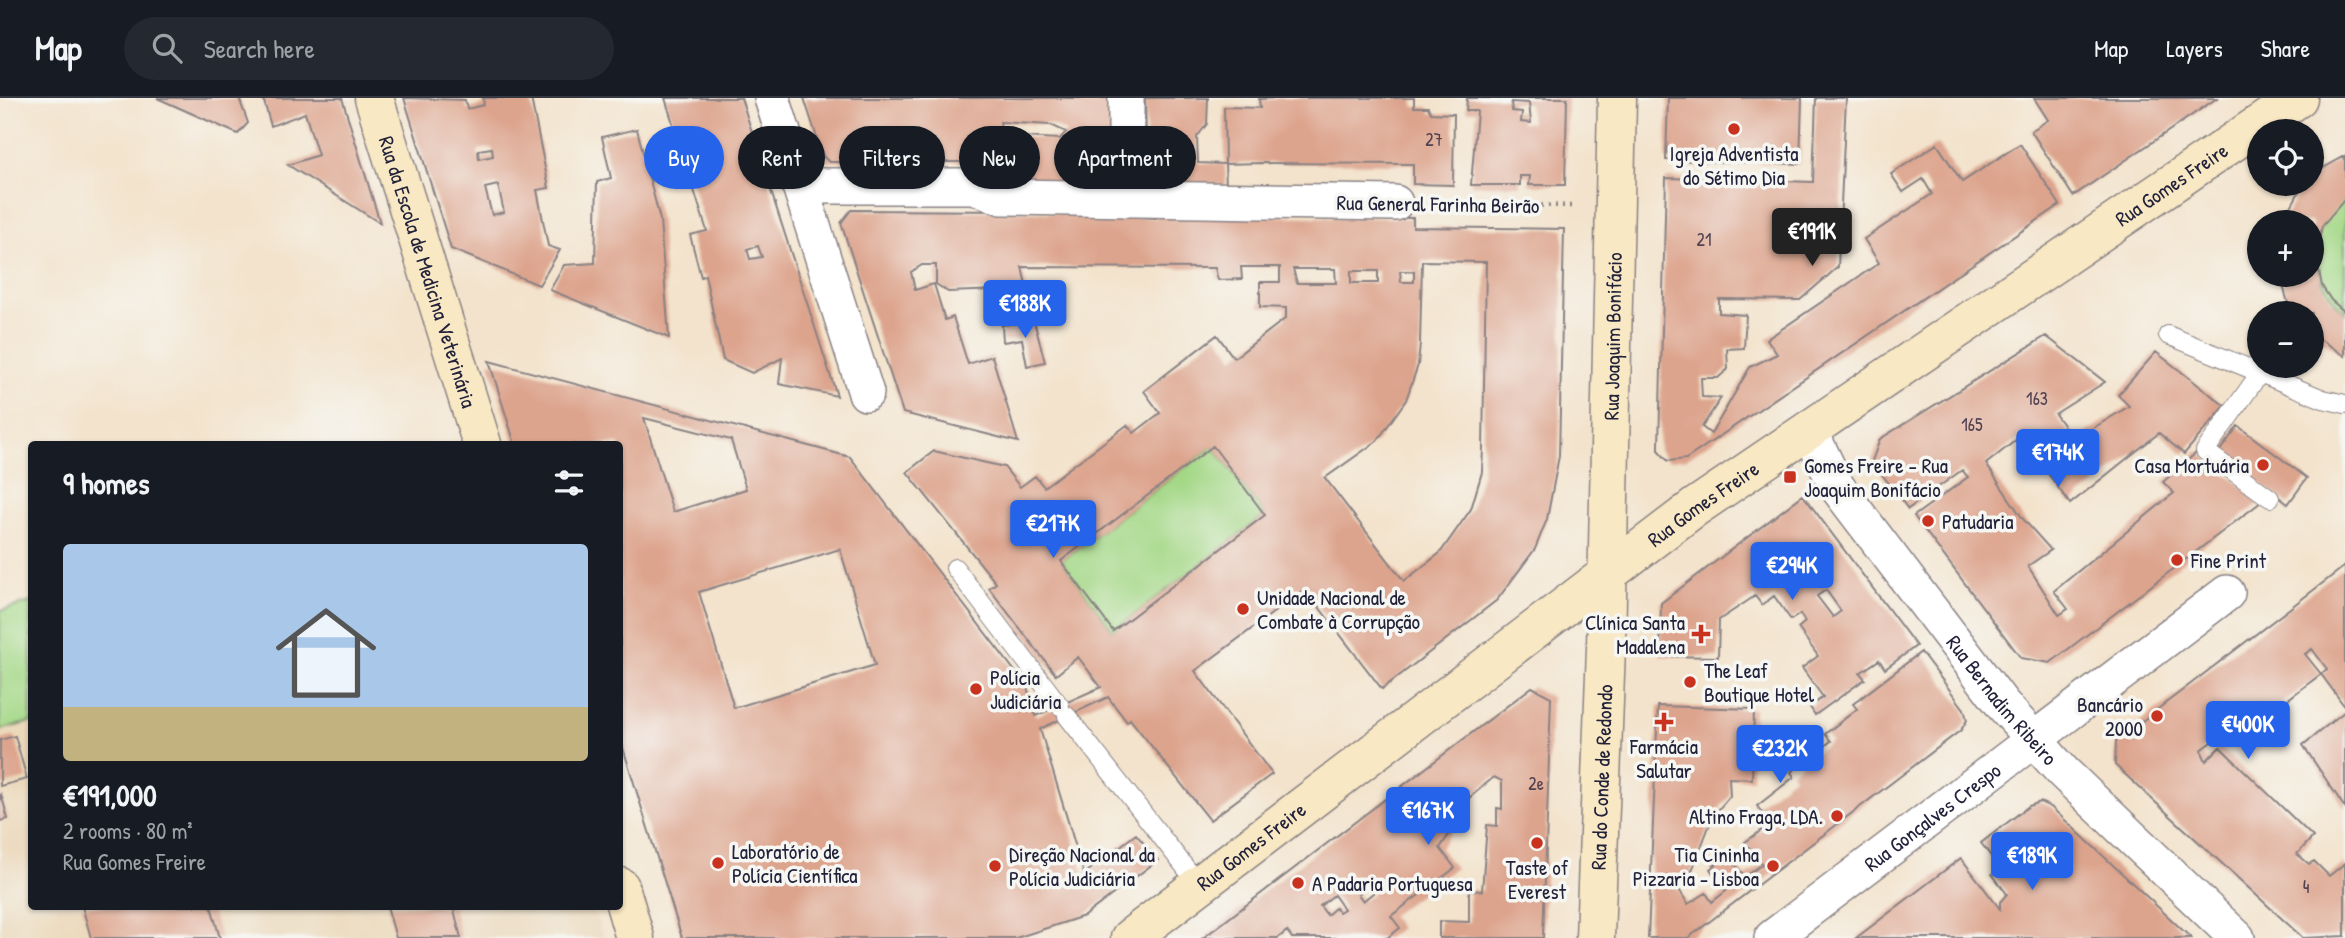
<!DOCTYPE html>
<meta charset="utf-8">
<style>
:root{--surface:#171b24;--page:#242831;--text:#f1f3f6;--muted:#9ea1a6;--line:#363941;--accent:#2563eb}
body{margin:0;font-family:"Patrick Hand",sans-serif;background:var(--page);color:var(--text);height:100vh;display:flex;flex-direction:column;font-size:26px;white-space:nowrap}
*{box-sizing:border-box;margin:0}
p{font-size:23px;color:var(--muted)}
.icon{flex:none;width:38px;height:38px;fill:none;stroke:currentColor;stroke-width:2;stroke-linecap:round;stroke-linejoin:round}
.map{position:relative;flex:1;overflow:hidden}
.panel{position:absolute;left:28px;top:343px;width:595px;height:469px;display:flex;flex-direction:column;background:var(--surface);border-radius:7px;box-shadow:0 2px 5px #0004}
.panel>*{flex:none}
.guide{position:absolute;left:644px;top:28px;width:665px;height:63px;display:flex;gap:14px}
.tools{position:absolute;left:2247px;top:21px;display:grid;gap:14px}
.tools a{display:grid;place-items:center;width:77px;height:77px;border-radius:50%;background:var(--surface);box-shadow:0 2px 5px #0004;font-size:35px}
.price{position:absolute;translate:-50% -60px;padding:0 16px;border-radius:7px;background:var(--accent);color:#fff;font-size:23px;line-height:46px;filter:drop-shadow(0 2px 4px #0008)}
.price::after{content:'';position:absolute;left:50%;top:42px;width:21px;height:16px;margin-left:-10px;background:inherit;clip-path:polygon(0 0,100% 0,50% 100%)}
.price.on{background:#222;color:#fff}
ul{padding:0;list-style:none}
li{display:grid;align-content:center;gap:14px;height:371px;padding:0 35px}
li+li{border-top:2px solid var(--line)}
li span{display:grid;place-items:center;height:217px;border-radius:7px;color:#555}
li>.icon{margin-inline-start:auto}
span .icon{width:126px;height:126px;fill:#fffc;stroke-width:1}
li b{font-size:30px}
h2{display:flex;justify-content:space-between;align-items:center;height:84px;padding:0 35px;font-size:30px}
.pill{padding:0 24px;border-radius:32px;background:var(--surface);box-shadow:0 2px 5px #0004;font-size:24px;line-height:63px}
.pill.on{background:var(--accent);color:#fff}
header{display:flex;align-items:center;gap:42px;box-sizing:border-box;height:98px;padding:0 35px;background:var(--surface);border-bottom:2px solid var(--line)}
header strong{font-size:33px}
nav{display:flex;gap:38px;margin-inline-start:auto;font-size:24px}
.search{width:490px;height:63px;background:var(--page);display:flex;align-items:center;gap:18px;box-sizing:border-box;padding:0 24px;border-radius:38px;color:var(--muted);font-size:26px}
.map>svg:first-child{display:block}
.built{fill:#ebd8ba}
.green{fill:#a4d887;stroke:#637d61;stroke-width:2}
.building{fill:#dda48d;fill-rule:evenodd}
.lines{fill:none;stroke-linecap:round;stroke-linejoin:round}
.lane-casing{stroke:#8a8284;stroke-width:20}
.street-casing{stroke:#8a8284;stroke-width:38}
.secondary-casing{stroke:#8a8284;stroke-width:41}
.path{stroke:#8a8284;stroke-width:4.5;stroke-dasharray:2 5;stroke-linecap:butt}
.lane{stroke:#fff;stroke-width:18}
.street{stroke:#fff;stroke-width:35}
.secondary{stroke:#f8e8c3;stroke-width:38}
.poi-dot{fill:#c8321e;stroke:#f6f6f2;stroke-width:2.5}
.labels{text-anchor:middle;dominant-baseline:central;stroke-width:7;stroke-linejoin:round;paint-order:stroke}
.number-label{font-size:18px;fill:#514250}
.poi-label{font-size:21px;fill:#22223b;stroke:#f6f6f2;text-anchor:start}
.street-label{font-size:21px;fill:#22223b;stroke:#f6f6f2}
</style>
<header>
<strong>Map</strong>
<div class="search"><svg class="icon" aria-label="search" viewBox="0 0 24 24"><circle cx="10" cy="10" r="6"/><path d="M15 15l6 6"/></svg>Search here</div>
<nav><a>Map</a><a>Layers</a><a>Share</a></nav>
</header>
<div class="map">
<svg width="2345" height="840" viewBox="0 0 2345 840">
<rect width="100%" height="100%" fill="#f6f6f2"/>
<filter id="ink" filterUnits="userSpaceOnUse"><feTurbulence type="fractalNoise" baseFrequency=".0143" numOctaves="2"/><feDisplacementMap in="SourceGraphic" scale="14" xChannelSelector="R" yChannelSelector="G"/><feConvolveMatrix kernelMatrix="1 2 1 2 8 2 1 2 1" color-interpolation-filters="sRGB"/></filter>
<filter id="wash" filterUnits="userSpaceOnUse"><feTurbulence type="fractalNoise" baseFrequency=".00686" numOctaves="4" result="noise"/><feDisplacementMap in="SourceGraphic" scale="28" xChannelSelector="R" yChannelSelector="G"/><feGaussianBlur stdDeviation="1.57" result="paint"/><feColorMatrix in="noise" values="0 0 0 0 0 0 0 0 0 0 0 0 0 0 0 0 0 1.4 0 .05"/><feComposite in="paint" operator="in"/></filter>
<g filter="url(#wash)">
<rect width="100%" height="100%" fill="#f3e3cc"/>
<path class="built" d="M31,504L32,808L593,809L603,840H0V513Z"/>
<path class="green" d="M2345,101V214C2311,184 2303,131 2345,101Z
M1213,348L1265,417L1113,533L1061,463Z
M31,504V624L0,632V513Z"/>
<g id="blocks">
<path class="building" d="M157,0H239L248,25L238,36Z
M263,0H342L380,125L288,67L318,57L305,15L271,28Z
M404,0L465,2L467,11L484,7L483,0H531L549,90L537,92L548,148L560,152L539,187L451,151ZM492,50L493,58L479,61L478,52ZM498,87L504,114L492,117L485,90Z
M665,0H741L837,298L779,286L782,260L752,275L723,262L705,177L701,179L690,137L707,133ZM758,148L762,159L750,161L747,151Z
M804,0H1113L1112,74L1099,86H1010L1006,64H829L823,58ZM1000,24L1051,27L1066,34L1060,41L1002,38Z
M1145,0H1208L1207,26L1197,39L1198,65L1225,66L1224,9L1260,10L1259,1L1278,0H1414V9H1428L1431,15L1454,16L1453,87L1413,86V66L1260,65L1225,66L1226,87H1153L1141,74L1146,38Z
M1467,0H1567L1565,87H1529L1530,78H1520V87H1471L1477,13H1466ZM1511,4L1529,5L1531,25L1521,24L1522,14L1512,13Z
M1668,0H1802L1800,66L1666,62Z
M1816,0H1846L1838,169L1800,202L1719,201V215L1746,217L1744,250L1727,251L1728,271L1718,280H1701L1702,299L1721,300L1702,329L1711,336L1750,269L1777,256L1767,241L1879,165L1864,141L1932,96L1923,81L1903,94L1891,76L1937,46L1962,84L2020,46L2060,107L1686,361L1668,363L1659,353V347L1666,80L1813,84Z
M2034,0H2217L2073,98L2031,33L2048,22Z
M637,31L660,122L669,240L550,192L564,167L595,165L597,84L611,80L602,39Z
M2345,58V101L2322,128L2316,158L2322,188L2331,202L2345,214V258L2312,236V215H2294L2288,205L2280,177H2312V124H2283L2301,90L2305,86H2312V79L2318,73Z
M851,112L1016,113L1156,120V117L1413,120V129L1564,131L1559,358L1547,421L1535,451L1497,502L1382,591L1305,491L1195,573L1272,676L1210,722L1130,621L1127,624L1108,599L1040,631L1084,776L1136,736L1158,762L1084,818L1016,840H682L620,640V346H515L489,263L850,359L1027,589L1036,618L1101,589L1078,559L1056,577L989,490L996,485L907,374L934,353L1004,369L1020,389L1035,378L1044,389L1127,327L1134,335L1160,315L1144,293L1217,237L1234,260L1286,220V210L1260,209V184H1280V169H1241L1242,181L1218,182L1215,170L1022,169L1027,191L948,194L936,186V167H922L911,174L915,192L934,186L945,222L953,219L968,266L992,258L1018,344L903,315L841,125ZM1422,163L1486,164L1483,350L1482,374L1471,411L1440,455L1404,483L1325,380L1377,343L1406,302L1418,267L1420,245ZM1293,171H1335L1336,185H1297ZM1351,173H1378V185H1351ZM1400,173H1414V184H1401ZM644,320L731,342L746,391L673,414ZM1213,348L1265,417L1113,533L1061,463ZM840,451L875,567L734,610L699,494Z
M1034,223L1045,264L1027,268L1022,241L1003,244L1002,227Z
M2046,238L2105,284L2055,316L2074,342L2129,308L2118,297L2156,254L2225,308L2184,356L2159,335L2070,406L2021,338L1986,366L2023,421L2051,452L2028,468L2059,517L2068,511L2054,493L2174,395L2163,384L2198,353L2261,404L2050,565L2021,560L1914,418L1968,379L1962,372L1908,411L1872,363L1880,341Z
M2238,328L2307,380L2288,406L2219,354Z
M1803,397L1916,548L1885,571L1879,562L1860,575L1865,581L1815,617L1810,609L1823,599L1802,570L1818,558L1798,530L1805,524L1800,516L1791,522L1774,498L1762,507L1755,498L1719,522L1718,559L1660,558L1661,505ZM1826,492L1841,513L1833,519L1817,498Z
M2345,468V609L2321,576L2327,571L2312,551L2305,556L2321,576L2267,617L2265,614L2247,627L2251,634L2238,644L2233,637L2224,644L2215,642L2201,652L2206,663L2220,649L2313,739L2297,756L2309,766L2314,763L2329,778L2345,765V838L2303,840L2115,667L2116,643Z
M1921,554L1964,611L1967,622L1961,632L1688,840H1648L1658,608L1754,611L1752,681L1729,680L1730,698L1713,718L1688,783L1673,782L1688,806L1706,795L1712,804L1726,793L1710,771L1728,757L1745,779L1762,766L1745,744L1762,732L1755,722L1763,716L1757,708L1794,679L1791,674L1831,643L1825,636L1857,611L1853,606Z
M1532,589L1551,599L1543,840H1439V823L1469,824V792L1482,793L1487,727L1497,728V710L1502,711V683L1494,679L1462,706V717L1453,721L1452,732L1440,750L1455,770L1391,818L1400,830L1387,840H1292L1287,833L1278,840H1203ZM1368,788L1373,795L1363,803L1358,796ZM1334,797L1344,811L1339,814L1335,810L1327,817L1320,808Z
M2345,613V710L2303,647Z
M15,638L27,681L0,688V642Z
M1,696L8,721L0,723V697Z
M2040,704L2051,709L2191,840H1856L1961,760L2000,811V804L2007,796L1992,776L1999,769L1981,745L2029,708Z
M82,808H211L220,840H91Z
M387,808H453L461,840H396Z"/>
</g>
</g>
<g filter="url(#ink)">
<use href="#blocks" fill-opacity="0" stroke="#8a8284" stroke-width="2"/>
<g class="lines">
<g class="lane-casing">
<path id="lane" d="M2168,237L2323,301L2345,306
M2260,275L2205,353L2270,400
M955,470L1060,608
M1067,618L1199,787"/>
</g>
<g class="street-casing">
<g id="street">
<path d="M772,0L866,295"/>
<path d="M800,88H974L1002,99L1395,105"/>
<path d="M1126,101V0"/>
<path id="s1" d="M1809,331L1837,389L2003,607L2063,674L2237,840"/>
<path id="s2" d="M1772,840L2227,495"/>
</g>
</g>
<g class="secondary-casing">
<g id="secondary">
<path id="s3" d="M374,0L482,346"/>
<path d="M620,789L635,840"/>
<path id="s4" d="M1130,840L1694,410L2298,0"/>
<path id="s5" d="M1595,840L1606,550L1617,0"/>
</g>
</g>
<path class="path" d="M1429,106L1575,108"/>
<use href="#lane" class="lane"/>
<use href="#street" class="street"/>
<use href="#secondary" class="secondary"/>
</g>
</g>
<g class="poi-dot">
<circle cx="1734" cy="31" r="7"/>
<circle cx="2263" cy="367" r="7"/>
<rect x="1783" y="372" width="14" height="14" rx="3.5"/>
<circle cx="1928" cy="423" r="7"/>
<circle cx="2177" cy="462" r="7"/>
<circle cx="1243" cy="511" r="7"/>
<path d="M1697.5 525.5h7v7h7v7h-7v7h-7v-7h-7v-7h7z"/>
<circle cx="1690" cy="584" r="7"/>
<circle cx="976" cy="591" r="7"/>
<circle cx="2157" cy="618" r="7"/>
<path d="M1660.5 613.5h7v7h7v7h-7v7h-7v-7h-7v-7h7z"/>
<circle cx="1837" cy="718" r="7"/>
<circle cx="1537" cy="745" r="7"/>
<circle cx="718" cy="765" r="7"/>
<circle cx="995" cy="768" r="7"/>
<circle cx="1773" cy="768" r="7"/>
<circle cx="1298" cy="785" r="7"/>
</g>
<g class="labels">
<g class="number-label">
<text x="1434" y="41">27</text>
<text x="1704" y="141">21</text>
<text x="2037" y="300">163</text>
<text x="1972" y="326">165</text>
<text x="1536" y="685">2e</text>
<text x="2306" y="788">4</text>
</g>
<g class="poi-label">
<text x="1734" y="55" text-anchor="middle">Igreja Adventista<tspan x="1734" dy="24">do Sétimo Dia</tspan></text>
<text x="1804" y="367">Gomes Freire - Rua<tspan x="1804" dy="24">Joaquim Bonifácio</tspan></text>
<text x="2249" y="367" text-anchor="end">Casa Mortuária</text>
<text x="1942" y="423">Patudaria</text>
<text x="2191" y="462">Fine Print</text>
<text x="1257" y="499">Unidade Nacional de<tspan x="1257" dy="24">Combate à Corrupção</tspan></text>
<text x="1685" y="524" text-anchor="end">Clínica Santa<tspan x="1685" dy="24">Madalena</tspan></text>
<text x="1704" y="572">The Leaf<tspan x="1704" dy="24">Boutique Hotel</tspan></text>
<text x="990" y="579">Polícia<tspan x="990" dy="24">Judiciária</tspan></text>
<text x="2143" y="606" text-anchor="end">Bancário<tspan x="2143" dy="24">2000</tspan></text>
<text x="1664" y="648" text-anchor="middle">Farmácia<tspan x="1664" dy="24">Salutar</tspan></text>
<text x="1823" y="718" text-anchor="end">Altino Fraga, LDA.</text>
<text x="732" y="753">Laboratório de<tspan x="732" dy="24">Polícia Científica</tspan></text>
<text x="1009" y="756">Direção Nacional da<tspan x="1009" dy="24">Polícia Judiciária</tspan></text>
<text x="1759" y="756" text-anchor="end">Tia Cininha<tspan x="1759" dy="24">Pizzaria - Lisboa</tspan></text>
<text x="1537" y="769" text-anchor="middle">Taste of<tspan x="1537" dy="24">Everest</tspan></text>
<text x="1312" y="785">A Padaria Portuguesa</text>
</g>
<g class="street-label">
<text stroke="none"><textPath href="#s4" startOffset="1286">Rua Gomes Freire</textPath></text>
<text transform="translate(1438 106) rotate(1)">Rua General Farinha Beirão</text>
<text stroke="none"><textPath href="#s3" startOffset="182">Rua da Escola de Medicina Veterinária</textPath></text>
<text stroke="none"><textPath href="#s5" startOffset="602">Rua Joaquim Bonifácio</textPath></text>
<text stroke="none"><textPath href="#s4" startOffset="719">Rua Gomes Freire</textPath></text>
<text stroke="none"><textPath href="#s1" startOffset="334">Rua Bernadim Ribeiro</textPath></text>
<text stroke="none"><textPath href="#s5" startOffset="161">Rua do Conde de Redondo</textPath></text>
<text stroke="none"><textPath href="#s2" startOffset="201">Rua Gonçalves Crespo</textPath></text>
<text stroke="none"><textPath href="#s4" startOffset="152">Rua Gomes Freire</textPath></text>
</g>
</g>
</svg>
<div class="tools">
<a><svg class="icon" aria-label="locate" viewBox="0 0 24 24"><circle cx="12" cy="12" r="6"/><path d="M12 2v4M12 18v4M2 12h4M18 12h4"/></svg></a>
<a>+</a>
<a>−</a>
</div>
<b class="price on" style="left:1812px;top:170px">€191K</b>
<b class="price" style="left:1025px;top:242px">€188K</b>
<b class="price" style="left:2058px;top:391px">€174K</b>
<b class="price" style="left:1053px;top:462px">€217K</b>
<b class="price" style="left:1792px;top:504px">€294K</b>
<b class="price" style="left:2248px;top:663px">€400K</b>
<b class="price" style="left:1780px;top:687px">€232K</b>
<b class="price" style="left:1428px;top:749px">€167K</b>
<b class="price" style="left:2032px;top:794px">€189K</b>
<div class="guide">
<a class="pill on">Buy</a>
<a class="pill">Rent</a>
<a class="pill">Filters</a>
<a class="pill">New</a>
<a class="pill">Apartment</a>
</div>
<section class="panel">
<h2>9 homes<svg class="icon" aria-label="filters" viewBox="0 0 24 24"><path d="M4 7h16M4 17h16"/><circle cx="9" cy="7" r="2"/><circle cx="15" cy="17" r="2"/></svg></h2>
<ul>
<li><span style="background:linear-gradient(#a9c7e8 75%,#c2b280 0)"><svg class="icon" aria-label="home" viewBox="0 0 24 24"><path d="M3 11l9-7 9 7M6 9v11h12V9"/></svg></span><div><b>€191,000</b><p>2 rooms · 80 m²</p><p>Rua Gomes Freire</p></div></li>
</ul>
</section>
</div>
